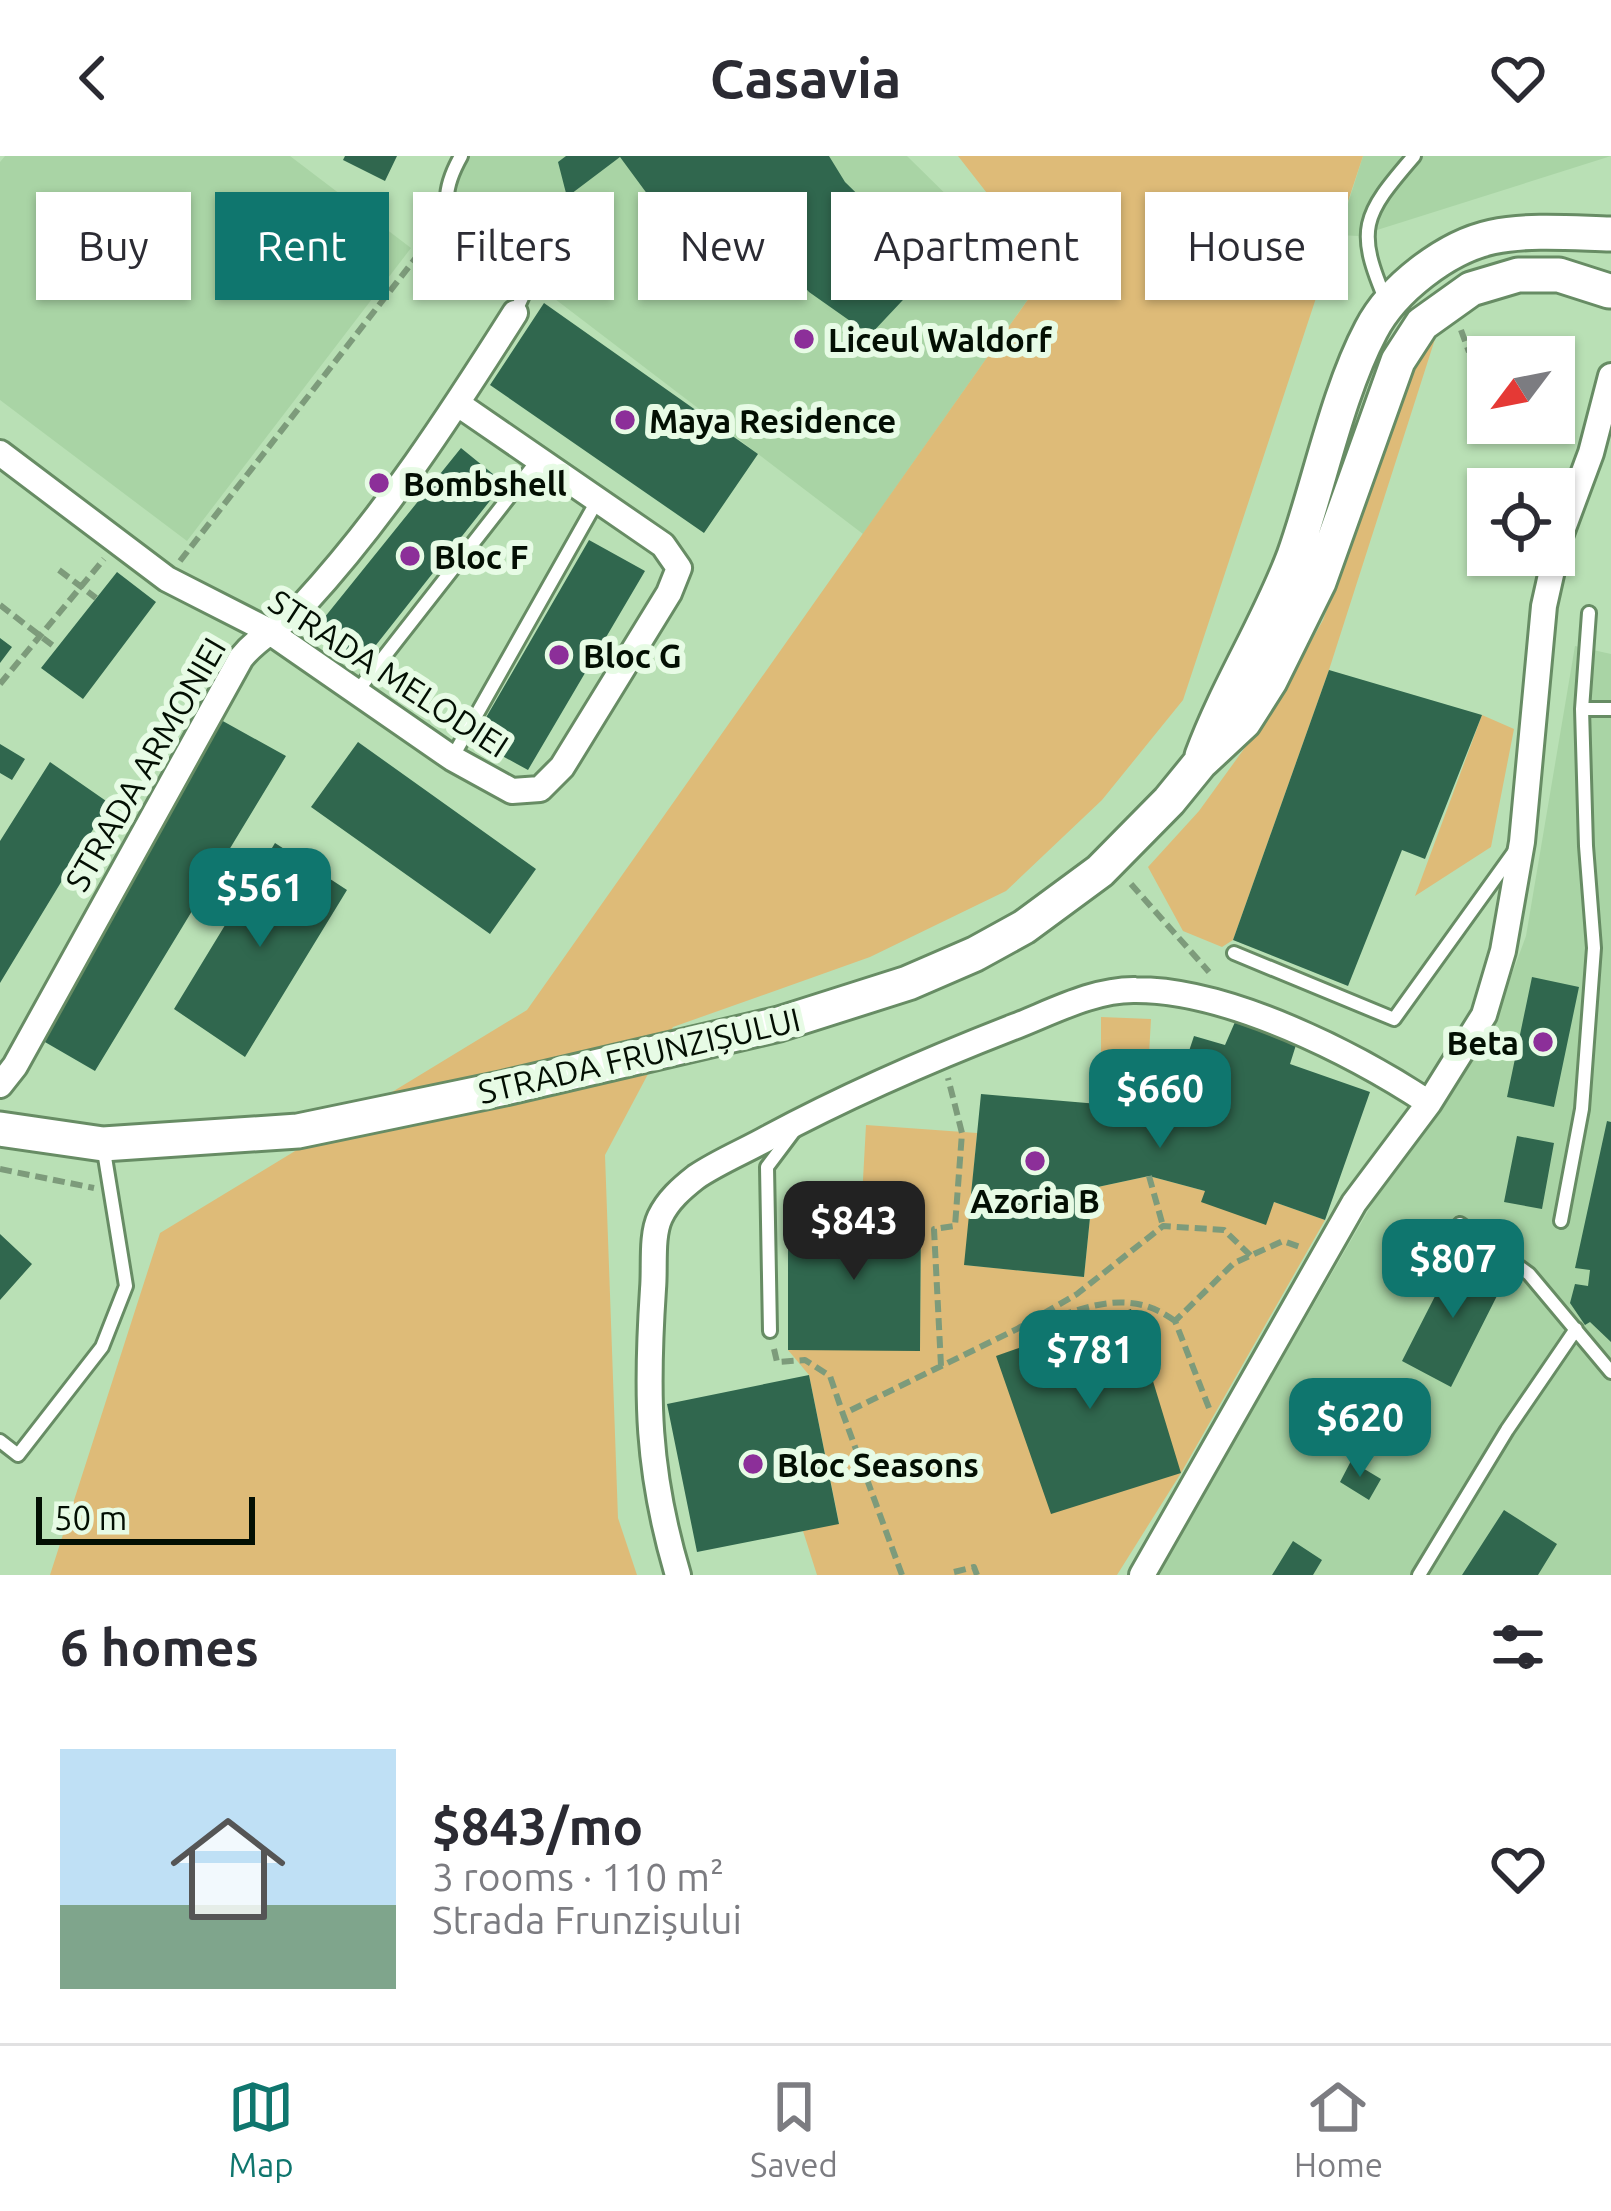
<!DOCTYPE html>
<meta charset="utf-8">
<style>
:root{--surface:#fff;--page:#f2f2f3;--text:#2b2b33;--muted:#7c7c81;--line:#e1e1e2;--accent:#0f766e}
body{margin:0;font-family:Ubuntu,sans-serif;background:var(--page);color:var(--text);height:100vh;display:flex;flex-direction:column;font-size:45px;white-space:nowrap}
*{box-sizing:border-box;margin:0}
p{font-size:39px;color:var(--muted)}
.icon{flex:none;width:66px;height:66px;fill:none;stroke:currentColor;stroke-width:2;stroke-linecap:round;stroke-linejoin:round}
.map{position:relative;height:1419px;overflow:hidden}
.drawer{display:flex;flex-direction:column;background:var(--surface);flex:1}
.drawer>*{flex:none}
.banner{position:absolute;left:36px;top:36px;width:1539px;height:108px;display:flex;gap:24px}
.needle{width:78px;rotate:238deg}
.fabs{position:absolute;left:1467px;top:180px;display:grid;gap:24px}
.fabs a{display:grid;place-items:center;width:108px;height:108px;border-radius:0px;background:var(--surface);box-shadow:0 3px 9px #0004;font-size:60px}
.scale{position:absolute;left:36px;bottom:30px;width:219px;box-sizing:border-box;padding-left:12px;border:6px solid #030f03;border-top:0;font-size:33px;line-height:42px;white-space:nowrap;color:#030f03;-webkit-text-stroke:9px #e7fbe5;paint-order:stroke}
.price{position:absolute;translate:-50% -102px;padding:0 27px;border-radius:24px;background:var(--accent);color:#fff;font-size:39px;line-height:78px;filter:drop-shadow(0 3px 6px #0008)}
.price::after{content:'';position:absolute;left:50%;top:72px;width:36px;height:27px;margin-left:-18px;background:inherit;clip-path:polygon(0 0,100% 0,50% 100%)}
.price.active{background:#222;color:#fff}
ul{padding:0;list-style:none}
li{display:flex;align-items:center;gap:36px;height:300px;padding:0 60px}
li span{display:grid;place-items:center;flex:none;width:336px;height:240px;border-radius:0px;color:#555}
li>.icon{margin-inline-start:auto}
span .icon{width:144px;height:144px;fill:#fffc;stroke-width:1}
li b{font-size:51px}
h2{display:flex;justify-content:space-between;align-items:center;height:144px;padding:0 60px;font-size:51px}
.pill{padding:0 42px;border-radius:0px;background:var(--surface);box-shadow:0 3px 9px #0004;font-size:42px;line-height:108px}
.pill.active{background:var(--accent);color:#fff}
header{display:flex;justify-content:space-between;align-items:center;height:156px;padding:0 60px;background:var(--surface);font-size:54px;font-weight:700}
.tabs{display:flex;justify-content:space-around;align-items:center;height:168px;border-top:3px solid var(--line);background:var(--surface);font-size:33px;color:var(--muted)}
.tabs a{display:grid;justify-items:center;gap:6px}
.tabs .active{color:var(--accent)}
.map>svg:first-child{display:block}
.built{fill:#a9d4a5}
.green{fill:#debb78}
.building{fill:#30674e}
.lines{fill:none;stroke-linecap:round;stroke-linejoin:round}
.service-casing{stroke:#678c64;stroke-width:18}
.minor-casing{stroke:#678c64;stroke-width:30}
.secondary-casing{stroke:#678c64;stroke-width:39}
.path{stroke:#7d9b7b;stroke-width:6;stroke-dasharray:12 6;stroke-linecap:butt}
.service{stroke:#fff;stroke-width:12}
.minor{stroke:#fff;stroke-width:24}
.secondary{stroke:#fff;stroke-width:33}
.poi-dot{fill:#8c2f99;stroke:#e7fbe5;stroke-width:4.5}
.labels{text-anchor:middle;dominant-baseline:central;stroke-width:12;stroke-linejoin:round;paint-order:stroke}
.poi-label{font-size:33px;font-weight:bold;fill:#030f03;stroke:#e7fbe5;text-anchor:start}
.street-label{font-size:33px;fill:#030f03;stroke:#e7fbe5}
</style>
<header><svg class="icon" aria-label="back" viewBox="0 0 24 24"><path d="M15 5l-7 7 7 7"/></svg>Casavia<svg class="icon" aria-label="heart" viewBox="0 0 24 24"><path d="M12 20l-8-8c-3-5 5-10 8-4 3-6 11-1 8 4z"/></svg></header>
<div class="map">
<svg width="1611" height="1419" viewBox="0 0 1611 1419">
<rect width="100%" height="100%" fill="#b9e0b5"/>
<path class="built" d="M5,0H290L411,92L187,385L0,244V6Z
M466,0H907L1038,129L863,378L517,114L443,41Z
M1363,0H1611L1358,80L1338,79Z
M1575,490L1611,498V1419H1157L1375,1043L1491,875L1526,780Z"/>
<path class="green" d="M958,0H1363L1183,544L1102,644L1006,735L870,801L673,871L605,999L618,1362L637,1419H50L160,1077L527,854L1048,115Z
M1426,182L1435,183L1329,514L1233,784L1222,791L1183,775L1148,711L1199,655L1275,550L1323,464Z
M1482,559L1514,573L1491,691L1415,740Z
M1101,861L1151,863L1146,952L1101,949Z
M866,969L977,977L965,1109L1084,1121L1093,1032L1149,1020L1205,1035L1265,1068L1274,1046L1325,1064L1181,1317L1117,1419H817L803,1375L839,1367L809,1219L788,1194H920L921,1061L861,1060Z"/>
<path class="building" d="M345,0H397L385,25L343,4Z
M566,0H829L845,26L933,112L870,179L809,136L760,82L716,61L687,92L620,1L567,41L558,6Z
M544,147L758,298L704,377L490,229Z
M461,292L504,327L361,508L316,472Z
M589,384L645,415L528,614L473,584Z
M117,416L156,446L83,543L41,512Z
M0,482L12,491L0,507Z
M1329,514L1482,559L1425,703L1402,694L1348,830L1233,784Z
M221,564L286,600L95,915L38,882Z
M358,586L536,713L490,778L311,651Z
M0,588L25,603L12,624L0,617Z
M50,606L109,647L0,827V685Z
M275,687L347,734L245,901L174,853Z
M1532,821L1579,831L1554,951L1507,941Z
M1235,866L1296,889L1290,908L1370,936L1325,1064L1274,1046L1266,1069L1201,1046L1205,1035L1149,1020L1093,1032L1084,1121L964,1109L981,938L1146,952L1167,961L1194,880L1225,889Z
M1607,965L1611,966V1186L1590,1166L1585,1169L1570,1147L1575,1128L1588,1130L1590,1114L1575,1112Z
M1517,980L1554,987L1542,1053L1504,1046Z
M788,1060H921L920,1195L788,1194Z
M0,1078L32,1108L0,1144Z
M1456,1099L1505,1124L1451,1231L1402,1205Z
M1131,1153L1181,1317L1051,1358L996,1200Z
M809,1219L839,1368L697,1396L667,1248Z
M1351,1305L1381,1323L1369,1344L1340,1326Z
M1504,1354L1557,1388L1538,1419H1462Z
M1293,1385L1322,1404L1313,1419H1272Z"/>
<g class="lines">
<g class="service-casing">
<path id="service" d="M461,0C413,86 501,68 525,135L515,157
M1387,147C1355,73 1362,60 1414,0
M355,538L538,304
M1582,553L1589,457
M452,602L597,345
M1234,797L1394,863L1514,696
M1561,1065L1582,953L1594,792L1586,690L1582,553H1611
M1460,1068L1529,1118L1611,1216
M770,1175L767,1011L794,975
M0,1285L18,1299L102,1191L126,1130L103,989
M1419,1419L1507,1274L1576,1173"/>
</g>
<g class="minor-casing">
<path id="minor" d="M0,297L167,423L267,474L452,602L512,635L540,633L562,611L669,437L679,412L663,389L458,248
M0,929L15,910L241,502C259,479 285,469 304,448C385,360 451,258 515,157
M678,1419C647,1315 646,1239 653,1133C655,1111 651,1080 660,1061C668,1044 682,1032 696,1021C718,1006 745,995 768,982C848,939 931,903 1016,870C1054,855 1095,833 1136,834C1229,834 1353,897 1429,947
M1142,1419L1354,1047L1429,947L1484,859L1503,795L1522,686L1544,450L1559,383L1591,297L1611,220"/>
</g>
<g class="secondary-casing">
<path id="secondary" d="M1202,600C1228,530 1268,469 1294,400C1319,330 1337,238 1371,174C1392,133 1446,91 1492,81C1530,73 1573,77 1611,78
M0,973L103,988L298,975L505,932L779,868L908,827L975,798L1024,771L1100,715L1169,645L1200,607L1244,566L1270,525L1319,426L1398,205L1422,168L1471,133L1518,119H1559L1609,135"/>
</g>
<path class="path" d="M1461,174L1469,196
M180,405L418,99L450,81
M59,414L96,442
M0,449L56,492
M0,528L104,403
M1131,728L1209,816
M0,1013L94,1032
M1149,1020L1163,1070
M1026,1171C1080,1155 1125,1128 1175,1165
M774,1193L777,1206L805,1204L830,1220L843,1258
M941,1210L934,1073L955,1070L962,977L948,922
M1209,1252L1175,1165L1234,1107L1283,1085L1303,1092
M954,1416L974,1411L977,1419
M902,1419L843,1258L1017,1173L1077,1138L1163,1070L1224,1074L1251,1100"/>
<use href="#service" class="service"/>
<use href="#minor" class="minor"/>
<use href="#secondary" class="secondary"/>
</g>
<g class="poi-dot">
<circle cx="804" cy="183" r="12"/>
<circle cx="625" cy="264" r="12"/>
<circle cx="379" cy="327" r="12"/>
<circle cx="410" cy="400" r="12"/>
<circle cx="559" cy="499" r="12"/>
<circle cx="1543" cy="886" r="12"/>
<circle cx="1035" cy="1005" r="12"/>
<circle cx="753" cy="1308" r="12"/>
</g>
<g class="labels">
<g class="poi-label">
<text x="828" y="183">Liceul Waldorf</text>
<text x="649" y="264">Maya Residence</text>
<text x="403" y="327">Bombshell</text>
<text x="434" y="400">Bloc F</text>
<text x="583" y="499">Bloc G</text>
<text x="1519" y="886" text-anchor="end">Beta</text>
<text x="1035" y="1044" text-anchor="middle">Azoria B</text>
<text x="777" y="1308">Bloc Seasons</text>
</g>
<g class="street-label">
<text transform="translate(389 517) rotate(33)">STRADA MELODIEI</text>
<text transform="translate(145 608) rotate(-60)">STRADA ARMONIEI</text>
<text transform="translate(639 899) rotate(-13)">STRADA FRUNZIȘULUI</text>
</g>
</g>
</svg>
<div class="fabs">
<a><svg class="needle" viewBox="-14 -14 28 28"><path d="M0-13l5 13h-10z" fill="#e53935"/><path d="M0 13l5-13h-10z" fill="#7c7c81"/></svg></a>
<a><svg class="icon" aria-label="locate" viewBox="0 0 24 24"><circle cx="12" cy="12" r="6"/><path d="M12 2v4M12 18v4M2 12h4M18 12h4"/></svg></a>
</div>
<div class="scale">50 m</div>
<b class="price" style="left:260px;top:794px">$561</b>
<b class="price" style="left:1160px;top:995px">$660</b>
<b class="price active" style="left:854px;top:1127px">$843</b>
<b class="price" style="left:1453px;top:1165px">$807</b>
<b class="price" style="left:1090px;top:1256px">$781</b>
<b class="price" style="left:1360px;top:1324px">$620</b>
<div class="banner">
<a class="pill">Buy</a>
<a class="pill active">Rent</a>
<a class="pill">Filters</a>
<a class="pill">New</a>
<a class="pill">Apartment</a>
<a class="pill">House</a>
</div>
</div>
<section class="drawer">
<h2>6 homes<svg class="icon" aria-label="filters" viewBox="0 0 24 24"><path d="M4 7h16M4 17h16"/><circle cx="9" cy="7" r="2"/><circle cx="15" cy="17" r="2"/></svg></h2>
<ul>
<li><span style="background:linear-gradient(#bfe0f5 65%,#7fa58c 0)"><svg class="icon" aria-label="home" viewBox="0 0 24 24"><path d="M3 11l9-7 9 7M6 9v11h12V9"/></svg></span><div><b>$843/mo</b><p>3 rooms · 110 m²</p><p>Strada Frunzișului</p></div><svg class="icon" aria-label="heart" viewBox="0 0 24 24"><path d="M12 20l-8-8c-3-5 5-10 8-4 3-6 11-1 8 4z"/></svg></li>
</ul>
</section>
<nav class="tabs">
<a class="active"><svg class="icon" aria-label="map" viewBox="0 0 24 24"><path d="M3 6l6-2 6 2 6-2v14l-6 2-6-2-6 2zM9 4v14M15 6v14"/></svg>Map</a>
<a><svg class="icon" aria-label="saved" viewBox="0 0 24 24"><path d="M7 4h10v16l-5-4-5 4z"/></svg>Saved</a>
<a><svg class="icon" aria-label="home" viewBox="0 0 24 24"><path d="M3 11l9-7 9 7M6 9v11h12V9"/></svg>Home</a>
</nav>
